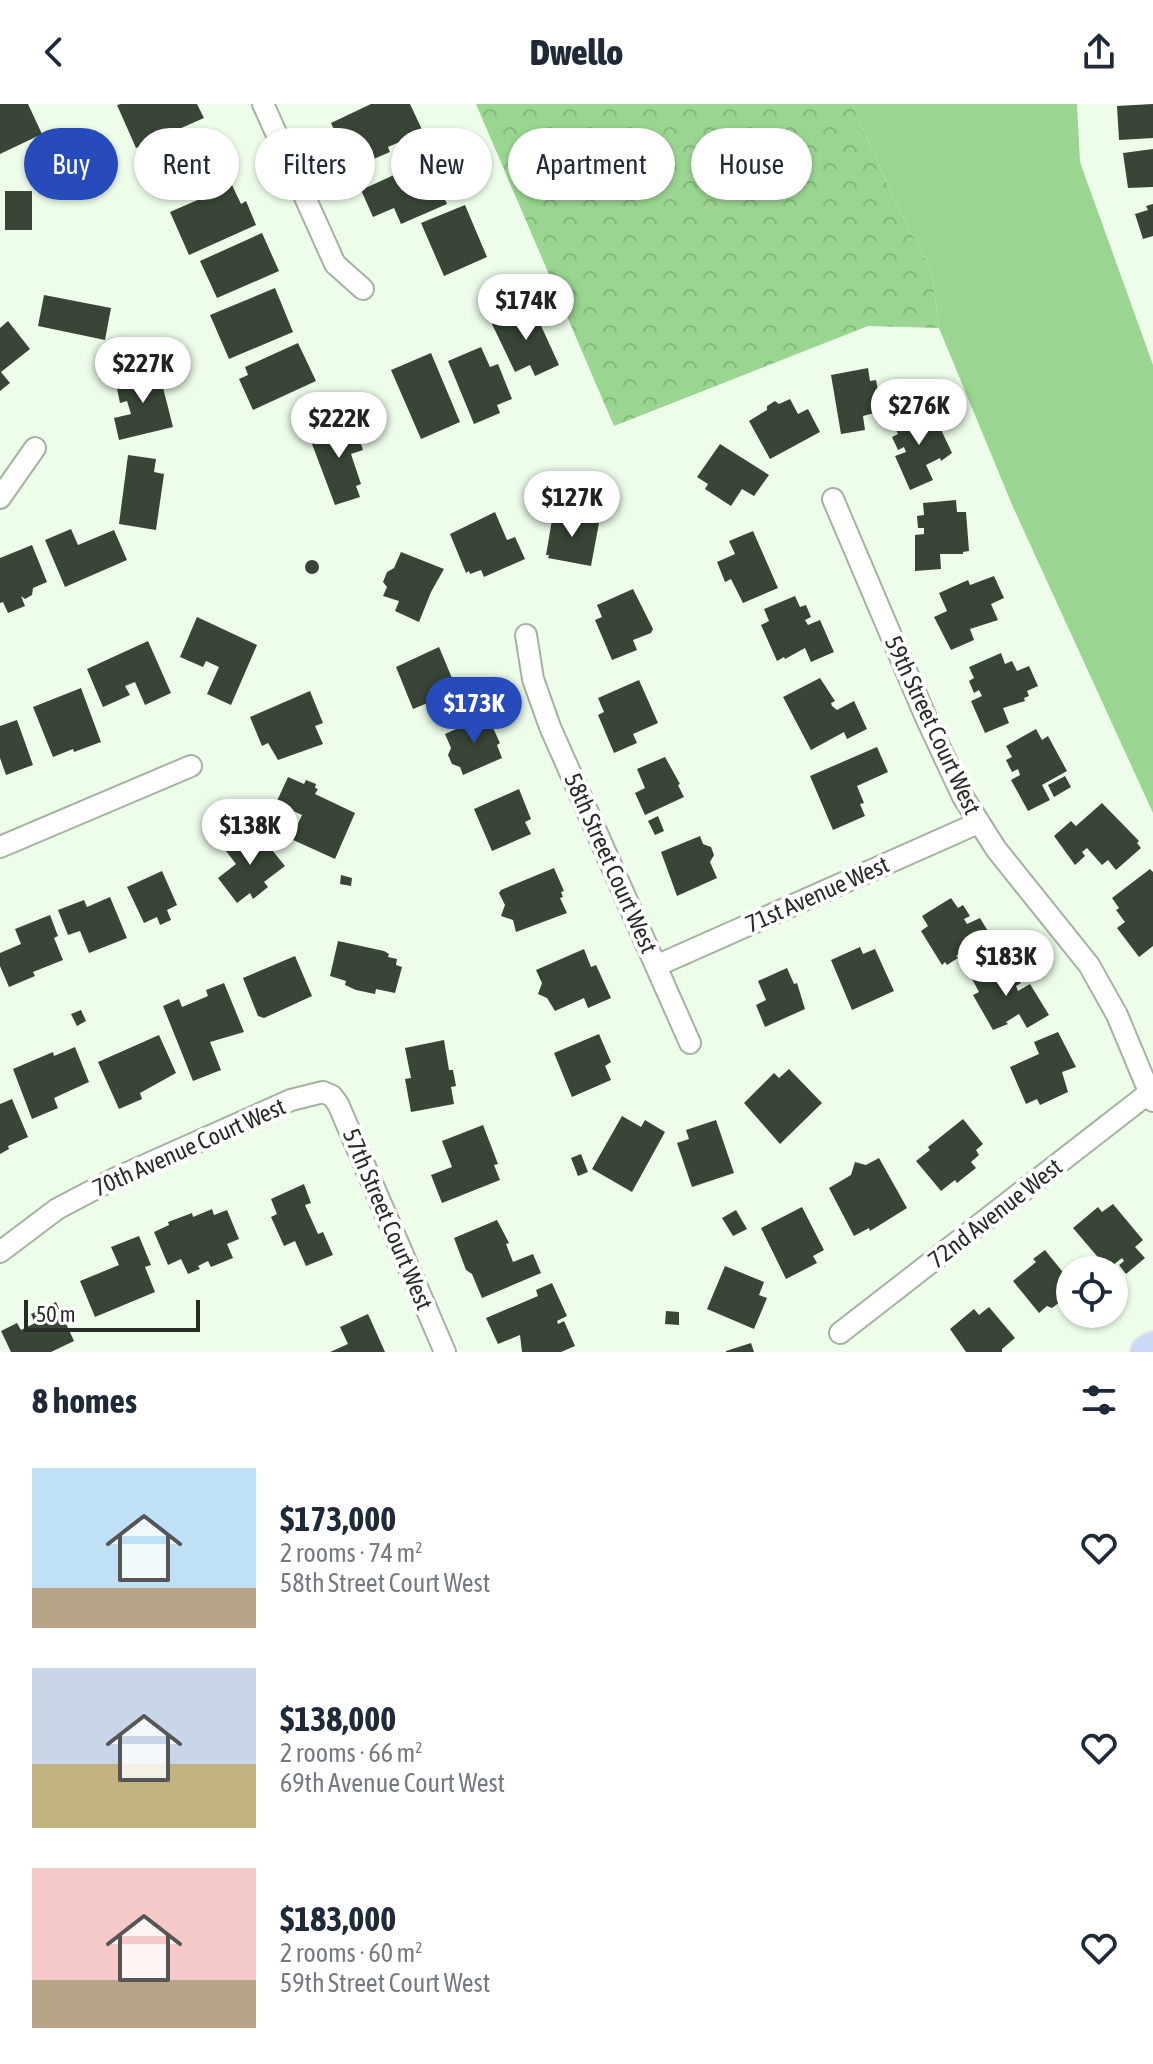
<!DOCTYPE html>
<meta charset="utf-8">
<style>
:root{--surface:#fff;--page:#f2f2f3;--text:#1f2937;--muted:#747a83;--accent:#274bba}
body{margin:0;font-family:"Asap Condensed",sans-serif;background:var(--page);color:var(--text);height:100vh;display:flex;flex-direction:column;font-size:30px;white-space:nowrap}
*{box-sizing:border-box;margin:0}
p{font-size:26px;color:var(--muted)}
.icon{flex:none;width:44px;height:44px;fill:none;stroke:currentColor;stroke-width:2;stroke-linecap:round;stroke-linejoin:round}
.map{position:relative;height:1248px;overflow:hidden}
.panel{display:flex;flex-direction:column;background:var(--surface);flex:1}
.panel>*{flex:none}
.guide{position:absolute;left:24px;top:24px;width:1106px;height:72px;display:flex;gap:16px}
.tools{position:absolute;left:1056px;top:1152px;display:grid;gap:16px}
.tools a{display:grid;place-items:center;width:72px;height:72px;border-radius:50%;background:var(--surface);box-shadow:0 2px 6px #0004;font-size:40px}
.scale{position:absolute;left:24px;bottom:20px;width:176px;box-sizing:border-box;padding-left:8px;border:4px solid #272d26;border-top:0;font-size:22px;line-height:28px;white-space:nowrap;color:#272d26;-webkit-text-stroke:6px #fff;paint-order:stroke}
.price{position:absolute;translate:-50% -68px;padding:0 18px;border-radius:28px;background:#fff;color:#222;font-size:26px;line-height:52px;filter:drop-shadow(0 2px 4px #0008)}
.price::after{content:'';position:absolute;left:50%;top:48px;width:24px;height:18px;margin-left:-12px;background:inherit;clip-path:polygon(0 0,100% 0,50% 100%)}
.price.selected{background:var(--accent);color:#fff}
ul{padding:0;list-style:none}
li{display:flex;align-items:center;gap:24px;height:200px;padding:0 32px}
li span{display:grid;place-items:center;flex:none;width:224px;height:160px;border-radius:0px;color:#555}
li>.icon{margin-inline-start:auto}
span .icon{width:96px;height:96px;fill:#fffc;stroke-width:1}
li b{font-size:34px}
h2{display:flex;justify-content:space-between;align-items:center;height:96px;padding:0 32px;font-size:34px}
.chip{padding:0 28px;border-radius:36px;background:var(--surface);box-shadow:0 2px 6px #0004;font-size:28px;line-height:72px}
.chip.selected{background:var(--accent);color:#fff}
header{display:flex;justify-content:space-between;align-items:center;height:104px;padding:0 32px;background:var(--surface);font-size:36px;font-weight:800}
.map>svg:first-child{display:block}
.grass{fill:#9ad691}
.forest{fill:url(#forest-crowns)}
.building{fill:#394637}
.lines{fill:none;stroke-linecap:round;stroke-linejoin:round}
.minor-casing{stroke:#a4b3a1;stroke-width:24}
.primary-casing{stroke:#e5e6e5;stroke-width:36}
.minor{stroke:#fff;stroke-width:20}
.primary{stroke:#cbd9f8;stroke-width:32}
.labels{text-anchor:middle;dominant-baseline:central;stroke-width:8;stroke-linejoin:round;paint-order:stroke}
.street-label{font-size:24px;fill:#272d26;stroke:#fff}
</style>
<header><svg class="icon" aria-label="back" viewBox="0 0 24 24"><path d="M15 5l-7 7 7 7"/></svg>Dwello<svg class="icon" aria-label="share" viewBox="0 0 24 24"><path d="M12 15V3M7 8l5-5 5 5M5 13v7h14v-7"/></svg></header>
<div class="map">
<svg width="1153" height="1248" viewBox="0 0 1153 1248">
<defs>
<pattern id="forest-crowns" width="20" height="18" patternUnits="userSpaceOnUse" patternTransform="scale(2)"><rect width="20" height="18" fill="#9ad691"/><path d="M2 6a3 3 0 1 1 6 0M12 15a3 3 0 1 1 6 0" fill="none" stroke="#85b87d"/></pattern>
</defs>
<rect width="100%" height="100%" fill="#edfdea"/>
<path class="grass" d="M852,0H1077L1080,58L1153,261V709L1013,403L939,224L932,169L895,97Z"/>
<path class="forest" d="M476,0H852L895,97L932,169L939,224L868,222L614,322Z"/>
<path class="building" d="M0,0H28L42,30L0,50Z
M121,0H197L204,14L136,44L117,1Z
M371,0H410L425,32L405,42L402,37L388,43L390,48L369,57L364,46L347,54L331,19Z
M1153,0V34L1119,36L1117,2Z
M214,26L232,66L170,93L154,57L192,40L190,37Z
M1153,45V83L1128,84L1123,49Z
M427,56L447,100L401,120L394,104L373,113L361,86Z
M232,81L241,100L246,97L256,121L189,151L170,108Z
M5,87H32V126H5Z
M1153,100V132L1143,135L1135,110L1148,106L1146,102Z
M465,101L487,153L444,172L421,119Z
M262,129L279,167L217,194L200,157Z
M275,184L293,228L229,255L210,211Z
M44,191L111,204L105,236L38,222Z
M532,202L559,261L535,272L530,261L515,268L492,220Z
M8,217L30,245L1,268L10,279L0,287V224Z
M298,239L316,277L253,306L239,275L248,271L245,263Z
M481,243L490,263L498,260L512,295L497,301L500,309L474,320L448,257Z
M431,249L460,318L421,335L391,266Z
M158,264L173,323L119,336L114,314L131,310L127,297L120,299L115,275Z
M868,264L870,277L876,276L882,307L863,312L865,326L841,330L831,271Z
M790,295L798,310L808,305L820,328L770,355L749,317L767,306V302L775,297L779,300Z
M923,305L928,316L935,313L952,349L941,357L940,354L926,361L933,376L910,386L895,352L906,348L904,343L898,346L892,333L898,330L893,319Z
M353,317L363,346L351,350L361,380L356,382L360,393L335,401L309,332Z
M720,340L769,371L754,392L742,385L731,402L705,385L708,380L697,373Z
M128,351L156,355L154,368L164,370L156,426L119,420Z
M956,396L957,408H966L969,447L963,448V450H940L941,465L915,467V431L924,430V424H918L917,412L924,411L923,399Z
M495,408L507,436L515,433L525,455L484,473L481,466L470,470L469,467L466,469L450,430Z
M568,408L578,410L581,416L599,419L591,462L548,454L549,451H546L553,410L565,412Z
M71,425L78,441L114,426L127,456L65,483L45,436Z
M753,427L778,484L743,499L731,475L725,478L717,458L735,450L729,437Z
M32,441L47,478L33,484L32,491L25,495L21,492L25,502L8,509L3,498L0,499V454Z
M401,448L444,465L431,488L419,518L395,507L399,497L383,492L387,483L383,478L387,468L394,464Z
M305 463a7 7 0 1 1 14 0a7 7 0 1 1-14 0Z
M994,472L1004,494L991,500L998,516L970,525L974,536L951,546L934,513L947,507L939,489L968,476L970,481Z
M633,485L653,525L651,529L633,536L637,546L612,556L595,516L602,513L597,501Z
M795,492L800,503L806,501L811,513L805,516L808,521L820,516L834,548L811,558L805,544L785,555L784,553L777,557L761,521L769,517L764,505Z
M197,513L257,541L231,601L207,590L219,563L206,557L203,563L180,553Z
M148,537L171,589L145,601L135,578L125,582L130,591L103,603L87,565Z
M439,543L452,574L444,578L450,590L413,605L396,563Z
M1001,549L1005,560L1012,557L1017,567L1029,562L1038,582L1027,587L1029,592L1024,594L1025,597L1003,604L1009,619L985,629L971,597L982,592L979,586L974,589L969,577L974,574L969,563Z
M820,574L835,597L831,599L832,602L837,606L854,597L867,625L847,635L844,628L811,646L783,593Z
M639,576L658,619L633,630L637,639L614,649L598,611L604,608L598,594Z
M81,584L101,638L74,648L73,645L53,653L33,603Z
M310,587L323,619L315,622L323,640L278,656L268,639L262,642L250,613Z
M487,611L500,639L497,641L502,654L463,671L460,663L452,660L448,651L451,644L445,630Z
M17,616L33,661L6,671L0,654V622Z
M1036,625L1042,636L1048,632L1067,667L1042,681L1050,696L1028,707L1011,676L1020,671L1018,665L1012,668L1006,656L1012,653L1006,642Z
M877,643L888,668L857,682L864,699L860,700L865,712L833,726L810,672Z
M665,653L680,680L678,681L684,693L645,711L635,689L645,684L637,665Z
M1065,672L1071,683L1054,693L1048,681Z
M288,673L304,680L306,676L316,680L315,684L318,685L315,690L355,709L335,755L291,735L302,711L276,699Z
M519,685L531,715L525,718L531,730L492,747L474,705Z
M1102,699L1139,737L1137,739L1141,744L1116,766L1108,756L1102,761L1087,744L1082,748L1085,752L1075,761L1054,732L1071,717L1076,722Z
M658,712L664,727L655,731L648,717Z
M254,724L285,762L264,778L268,783L253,795L250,789L237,799L218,774L236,760L226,747Z
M700,732L703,740L711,743L714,751L710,758L717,774L677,792L661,748Z
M554,764L564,787L561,788L563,793L560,794L567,809L516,828L513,816L501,812L505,801L499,789L501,786Z
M1150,765L1153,768V842L1139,853L1117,824L1125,818L1116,806L1119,804L1112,794Z
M162,767L177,801L167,806L171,816L160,821L157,813L144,819L127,783Z
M341,771L352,774L351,782L340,780Z
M110,793L127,834L89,849L80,827L68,831L58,806L84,796L87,803Z
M951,794L958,804L963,801L970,812L964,815L967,820L980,814L998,844L976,857L968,844L956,852L958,854L947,861L945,858L942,861L921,827L928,822L922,812Z
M50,811L58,832L54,834L63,856L33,868L35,872L9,883L0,862V849L21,840L15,825Z
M338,837L384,847L389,850L388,853L397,855L396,861L402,863L395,889L376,885L375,890L356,886L345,881L346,877L330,872Z
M860,843L863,850L875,845L894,887L852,906L831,856Z
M584,845L591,863L596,861L611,894L588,904L584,894L555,907L547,894L538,890L542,879L536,866Z
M295,852L312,892L264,914L258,912L243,874Z
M1003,860L1009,870L1014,867L1021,879L1016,882L1018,887L1030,880L1049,911L1027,924L1019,910L1006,918L1008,920L993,926L973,891L979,888L970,871L985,863L988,869Z
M787,864L794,880L797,879L805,905L765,923L756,901L766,896L758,877Z
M224,879L244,928L210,938L221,966L193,977L163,902L179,895L182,903L208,892L206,886Z
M81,906L86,917L77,922L71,910Z
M1058,928L1076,963L1062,968L1068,988L1040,1001L1037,995L1026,1000L1010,963L1039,950L1034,938Z
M599,930L611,958L605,962L611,976L572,993L554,949Z
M159,931L176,969L140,989L142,995L119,1005L98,958Z
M444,936L449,966H453L456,982L451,983L454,1000L411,1008L405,975L411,974L405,944Z
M75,943L89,978L54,994L58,1004L32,1015L13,965L53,948L54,952Z
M789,965L822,999L780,1040L744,999L774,969L779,974Z
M12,995L28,1033L8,1042L9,1045L0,1050V1000Z
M622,1012L641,1023L645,1016L665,1028L632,1088L592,1065Z
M963,1015L983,1040L976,1046L979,1051L971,1058L976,1064L957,1079L955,1076L941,1087L916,1057L930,1046L928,1043Z
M716,1016L734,1069L692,1083L677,1039L689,1035L686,1026Z
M483,1021L498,1060L494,1061L500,1076L442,1099L431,1071L452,1063L442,1037Z
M581,1050L588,1068L578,1072L571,1054Z
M879,1054L907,1104L870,1127L869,1124L854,1132L829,1084L851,1071L855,1058L866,1061Z
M304,1080L311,1099L305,1101L318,1130L323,1128L333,1151L306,1162L295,1137L284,1142L271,1113L277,1110L271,1095Z
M1113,1100L1143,1136L1135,1143L1145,1154L1126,1170L1119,1161L1124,1157L1122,1154L1108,1165L1073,1124L1098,1103L1102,1108Z
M802,1103L824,1146L813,1152L817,1159L786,1175L761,1124Z
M212,1105L214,1111L227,1106L239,1135L227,1140L233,1154L211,1163L208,1157L198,1162L200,1165L188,1170L181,1155L168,1161L154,1128L169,1121L168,1118L192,1109L193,1113Z
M736,1106L747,1125L733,1132L722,1114Z
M497,1116L509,1139L506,1140L513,1158L533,1150L541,1169L482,1194L472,1170L466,1166L454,1134Z
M139,1132L151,1161L145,1163L155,1188L95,1213L80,1177L119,1161L111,1143Z
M1045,1146L1070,1177V1184L1060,1192V1198L1052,1204L1047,1202L1039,1209L1013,1177L1036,1158L1033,1155Z
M725,1162L764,1178L759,1191L767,1194L754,1225L707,1205Z
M552,1179L567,1212L557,1217L558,1220L564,1217L575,1242L561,1248H522L520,1231L498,1240L486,1214L538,1192L536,1186Z
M56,1198L74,1237L51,1248H11L1,1227L17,1219L21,1226L35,1219L31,1210Z
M989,1203L1015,1234L1002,1245V1248H966L950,1225L974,1205L979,1211Z
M666,1207L679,1208V1221L665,1220Z
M368,1210L385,1248H330L348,1240L340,1223Z
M751,1239L754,1248H726V1247Z"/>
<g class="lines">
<g class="minor-casing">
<path id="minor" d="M263,0L335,160L363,185
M0,394L35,344
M833,395L927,616L963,693L996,745L1089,861L1117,911L1153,997
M526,531L533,575L550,623L690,939
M0,743L191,662
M656,862L978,719
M0,1148L57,1105L114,1075L291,996L323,988L332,992L338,1000L445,1248
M840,1229L1149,989"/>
</g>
<g class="primary-casing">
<path id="primary" d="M1147,1248L1153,1244"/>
</g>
<use href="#minor" class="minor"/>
<use href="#primary" class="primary"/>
</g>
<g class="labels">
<g class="street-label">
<text transform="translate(933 621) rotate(65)">59th Street Court West</text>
<text transform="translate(611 759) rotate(66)">58th Street Court West</text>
<text transform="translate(817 790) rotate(-24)">71st Avenue West</text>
<text transform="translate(189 1043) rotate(-24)">70th Avenue Court West</text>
<text transform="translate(995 1109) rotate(-38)">72nd Avenue West</text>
<text transform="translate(388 1115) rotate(67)">57th Street Court West</text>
</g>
</g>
</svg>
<div class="tools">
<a><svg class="icon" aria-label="locate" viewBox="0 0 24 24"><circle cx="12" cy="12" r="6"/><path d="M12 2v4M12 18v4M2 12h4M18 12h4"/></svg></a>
</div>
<div class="scale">50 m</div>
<b class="price" style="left:526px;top:238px">$174K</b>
<b class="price" style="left:143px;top:301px">$227K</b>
<b class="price" style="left:919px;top:343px">$276K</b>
<b class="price" style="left:339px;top:356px">$222K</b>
<b class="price" style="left:572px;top:435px">$127K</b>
<b class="price selected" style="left:474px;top:641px">$173K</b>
<b class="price" style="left:250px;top:763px">$138K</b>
<b class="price" style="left:1006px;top:894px">$183K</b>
<div class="guide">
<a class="chip selected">Buy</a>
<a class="chip">Rent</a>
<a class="chip">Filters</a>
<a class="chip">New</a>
<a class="chip">Apartment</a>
<a class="chip">House</a>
</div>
</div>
<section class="panel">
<h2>8 homes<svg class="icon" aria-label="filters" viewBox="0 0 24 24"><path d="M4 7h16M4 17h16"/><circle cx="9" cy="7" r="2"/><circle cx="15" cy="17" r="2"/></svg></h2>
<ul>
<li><span style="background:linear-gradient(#bfe0f5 75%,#b9a48a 0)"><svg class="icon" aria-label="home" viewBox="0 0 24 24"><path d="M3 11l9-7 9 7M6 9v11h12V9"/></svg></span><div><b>$173,000</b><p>2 rooms · 74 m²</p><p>58th Street Court West</p></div><svg class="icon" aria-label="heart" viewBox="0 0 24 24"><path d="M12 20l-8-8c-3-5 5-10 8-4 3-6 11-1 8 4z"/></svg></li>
<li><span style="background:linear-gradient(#c9d6e8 60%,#c2b280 0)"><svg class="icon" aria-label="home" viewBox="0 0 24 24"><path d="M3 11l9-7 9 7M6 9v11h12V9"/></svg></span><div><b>$138,000</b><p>2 rooms · 66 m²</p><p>69th Avenue Court West</p></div><svg class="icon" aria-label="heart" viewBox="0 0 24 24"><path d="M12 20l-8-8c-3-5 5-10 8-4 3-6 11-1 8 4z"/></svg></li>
<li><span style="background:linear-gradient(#f6c9c9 70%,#b9a48a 0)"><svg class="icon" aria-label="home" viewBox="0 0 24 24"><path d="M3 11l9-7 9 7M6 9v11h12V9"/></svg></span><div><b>$183,000</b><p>2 rooms · 60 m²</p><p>59th Street Court West</p></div><svg class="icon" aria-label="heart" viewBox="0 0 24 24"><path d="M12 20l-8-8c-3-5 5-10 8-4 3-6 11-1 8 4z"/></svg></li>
</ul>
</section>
